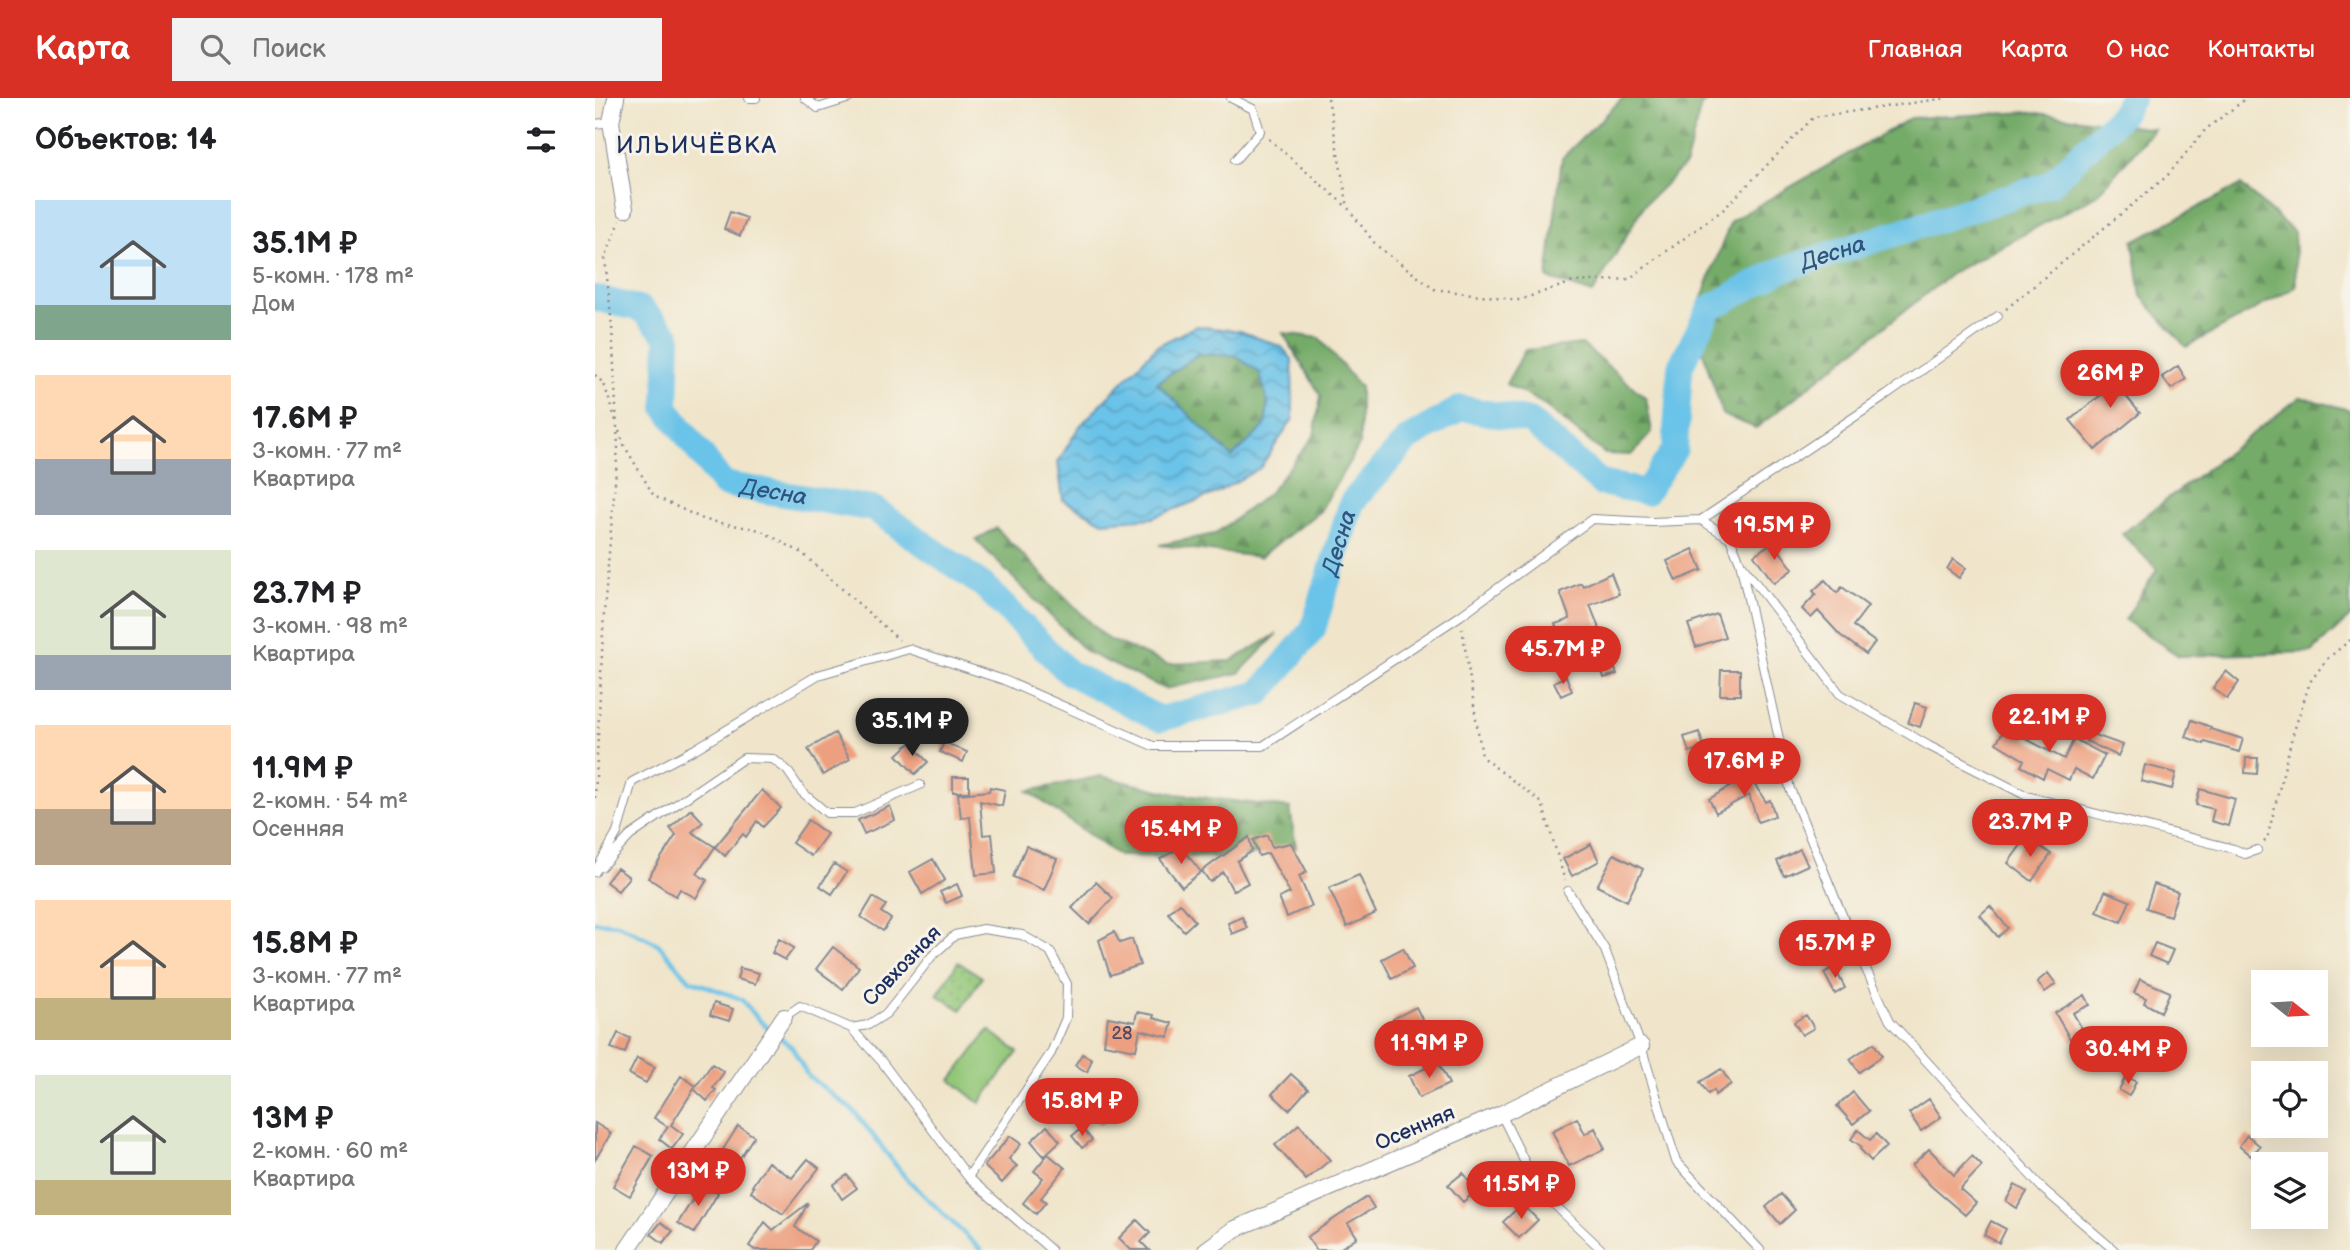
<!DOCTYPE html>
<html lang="ru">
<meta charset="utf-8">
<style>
:root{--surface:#fff;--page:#f2f2f2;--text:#202124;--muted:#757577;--accent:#d93025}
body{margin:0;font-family:"Balsamiq Sans",sans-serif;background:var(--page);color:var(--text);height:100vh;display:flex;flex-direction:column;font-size:26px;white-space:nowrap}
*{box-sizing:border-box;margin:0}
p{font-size:23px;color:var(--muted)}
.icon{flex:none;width:38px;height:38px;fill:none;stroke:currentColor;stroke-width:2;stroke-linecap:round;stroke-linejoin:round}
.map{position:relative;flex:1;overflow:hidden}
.sheet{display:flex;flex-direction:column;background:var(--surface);width:595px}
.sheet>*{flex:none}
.needle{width:46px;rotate:108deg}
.tools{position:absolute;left:1656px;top:872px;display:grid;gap:14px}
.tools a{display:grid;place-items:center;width:77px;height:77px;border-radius:0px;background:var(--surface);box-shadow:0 7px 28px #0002;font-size:35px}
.price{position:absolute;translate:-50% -60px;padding:0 16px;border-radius:24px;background:var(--accent);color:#fff;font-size:23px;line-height:46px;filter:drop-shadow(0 2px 4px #0008)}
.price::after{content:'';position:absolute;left:50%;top:42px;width:21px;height:16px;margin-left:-10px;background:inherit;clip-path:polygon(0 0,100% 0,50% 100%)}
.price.selected{background:#222;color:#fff}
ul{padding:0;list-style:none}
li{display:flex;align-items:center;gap:21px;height:175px;padding:0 35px}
li span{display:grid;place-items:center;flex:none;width:196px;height:140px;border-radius:0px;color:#555}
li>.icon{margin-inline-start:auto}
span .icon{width:84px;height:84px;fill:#fffc;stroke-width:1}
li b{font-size:30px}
h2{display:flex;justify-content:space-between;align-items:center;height:84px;padding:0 35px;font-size:30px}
header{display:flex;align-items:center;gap:42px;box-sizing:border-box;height:98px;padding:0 35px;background:var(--accent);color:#fff}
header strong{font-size:33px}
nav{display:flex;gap:38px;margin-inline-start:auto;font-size:24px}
.search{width:490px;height:63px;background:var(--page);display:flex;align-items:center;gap:18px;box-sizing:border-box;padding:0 24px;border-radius:0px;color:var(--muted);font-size:26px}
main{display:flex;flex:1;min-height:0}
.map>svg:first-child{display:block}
.green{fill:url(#green-dots);stroke:#567a6a;stroke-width:2}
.forest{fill:url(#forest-firs);stroke:#486d63;stroke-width:2}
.pitch{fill:#92c677;stroke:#567a6a;stroke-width:2}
.water{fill:url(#water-waves);stroke:#4279a3;stroke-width:2;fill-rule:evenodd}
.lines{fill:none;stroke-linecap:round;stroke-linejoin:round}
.stream{stroke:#6ac3e8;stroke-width:4.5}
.river{stroke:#6ac3e8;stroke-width:26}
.building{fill:#eda080}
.service-casing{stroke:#868a94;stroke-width:10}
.minor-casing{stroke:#868a94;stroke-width:18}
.path{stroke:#868a94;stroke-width:2.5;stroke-dasharray:2 5;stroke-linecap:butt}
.service{stroke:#fff;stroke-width:8}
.minor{stroke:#fff;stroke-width:16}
.labels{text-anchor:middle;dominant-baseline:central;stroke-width:6;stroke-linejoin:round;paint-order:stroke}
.number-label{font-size:18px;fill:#504b66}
.street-label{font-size:21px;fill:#1b2f5e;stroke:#f7f3e8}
.water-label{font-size:23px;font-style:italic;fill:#2f5480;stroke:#f7f3e8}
.quarter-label{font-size:24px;letter-spacing:2px;fill:#1b2f5e;stroke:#f7f3e8}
</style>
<header>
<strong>Карта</strong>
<div class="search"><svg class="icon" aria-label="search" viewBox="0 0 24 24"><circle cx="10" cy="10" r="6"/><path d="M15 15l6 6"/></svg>Поиск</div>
<nav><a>Главная</a><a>Карта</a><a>О нас</a><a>Контакты</a></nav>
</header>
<main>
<section class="sheet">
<h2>Объектов: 14<svg class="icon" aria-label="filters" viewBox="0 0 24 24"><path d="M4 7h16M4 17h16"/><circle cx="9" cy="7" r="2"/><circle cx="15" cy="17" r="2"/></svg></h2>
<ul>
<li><span style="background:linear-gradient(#bfe0f5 75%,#7fa58c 0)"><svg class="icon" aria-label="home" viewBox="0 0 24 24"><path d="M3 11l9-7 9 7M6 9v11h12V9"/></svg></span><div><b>35.1M ₽</b><p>5-комн. · 178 m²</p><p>Дом</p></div></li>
<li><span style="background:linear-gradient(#ffd9b3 60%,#9aa5b1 0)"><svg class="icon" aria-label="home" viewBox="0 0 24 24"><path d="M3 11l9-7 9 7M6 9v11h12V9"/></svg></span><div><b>17.6M ₽</b><p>3-комн. · 77 m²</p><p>Квартира</p></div></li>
<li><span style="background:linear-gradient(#dfe7d0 75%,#9aa5b1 0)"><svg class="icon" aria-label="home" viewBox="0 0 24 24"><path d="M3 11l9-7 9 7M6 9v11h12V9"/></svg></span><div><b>23.7M ₽</b><p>3-комн. · 98 m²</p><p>Квартира</p></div></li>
<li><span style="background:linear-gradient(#ffd9b3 60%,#b9a48a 0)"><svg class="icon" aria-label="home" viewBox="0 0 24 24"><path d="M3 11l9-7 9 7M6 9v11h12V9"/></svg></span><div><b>11.9M ₽</b><p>2-комн. · 54 m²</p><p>Осенняя</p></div></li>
<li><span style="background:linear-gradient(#ffd9b3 70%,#c2b280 0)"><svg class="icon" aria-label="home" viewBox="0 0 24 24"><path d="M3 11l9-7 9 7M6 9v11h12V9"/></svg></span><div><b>15.8M ₽</b><p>3-комн. · 77 m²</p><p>Квартира</p></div></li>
<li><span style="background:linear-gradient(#dfe7d0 75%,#c2b280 0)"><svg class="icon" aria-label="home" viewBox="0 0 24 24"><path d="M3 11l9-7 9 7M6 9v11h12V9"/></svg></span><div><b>13M ₽</b><p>2-комн. · 60 m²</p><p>Квартира</p></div></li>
</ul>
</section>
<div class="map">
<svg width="1755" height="1152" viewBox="0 0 1755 1152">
<defs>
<pattern id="green-dots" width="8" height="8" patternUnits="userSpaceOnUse" patternTransform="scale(1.75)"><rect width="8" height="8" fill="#92c677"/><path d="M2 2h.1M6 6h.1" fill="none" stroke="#7daa69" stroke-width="1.8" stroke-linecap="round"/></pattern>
<pattern id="forest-firs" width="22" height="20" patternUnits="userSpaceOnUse" patternTransform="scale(1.75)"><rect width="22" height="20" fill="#75ab68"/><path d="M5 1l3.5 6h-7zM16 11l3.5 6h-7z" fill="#5f8c59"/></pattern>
<pattern id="water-waves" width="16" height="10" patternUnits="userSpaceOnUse" patternTransform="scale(1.75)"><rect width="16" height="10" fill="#6ac3e8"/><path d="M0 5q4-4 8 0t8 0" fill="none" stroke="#569fbf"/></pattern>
</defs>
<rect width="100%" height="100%" fill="#f7f3e8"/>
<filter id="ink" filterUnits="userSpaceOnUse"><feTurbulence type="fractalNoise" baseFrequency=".0143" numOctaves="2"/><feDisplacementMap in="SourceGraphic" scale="14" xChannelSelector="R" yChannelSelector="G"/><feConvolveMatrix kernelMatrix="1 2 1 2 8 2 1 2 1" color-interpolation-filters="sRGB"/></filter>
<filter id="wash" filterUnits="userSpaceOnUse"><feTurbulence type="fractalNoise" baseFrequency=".00686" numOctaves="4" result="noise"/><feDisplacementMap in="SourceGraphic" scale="28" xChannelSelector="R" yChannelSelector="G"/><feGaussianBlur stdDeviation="1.57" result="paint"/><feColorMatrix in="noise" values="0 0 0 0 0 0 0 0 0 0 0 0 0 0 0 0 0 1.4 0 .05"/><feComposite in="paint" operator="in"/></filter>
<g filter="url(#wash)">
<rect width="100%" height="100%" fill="#f0e5ca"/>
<path class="green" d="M363,864L387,879L366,912L342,897Z"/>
<path class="forest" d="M1028,0H1121L1106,7L1091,66L1049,107L998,195L952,180L967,60Z
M1435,14L1559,31L1502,97L1360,173L1161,330L1128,317L1098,223L1136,123L1316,20Z
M1646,87L1699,134L1701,189L1591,249L1546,198L1538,143Z
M688,235L724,240L765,289V346L725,413L665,459L564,447L620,436L674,395L719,338L726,298Z
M987,246L1051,300L1057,334L1037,357L1010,356L945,304L911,286L930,252Z
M603,256L641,258L665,274L673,306L670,328L637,360L562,285Z
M1705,299L1755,312V519L1717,554L1584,558L1530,522L1562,471L1527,436Z
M401,430L511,540L572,566L636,563L682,536L644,575L570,591L491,554L381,442Z
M506,678L581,696L695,710L701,750L643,759L524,758L433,693Z"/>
<path class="pitch" d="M394,932L423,954L385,1005L356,982Z"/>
<path class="water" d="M601,228L645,233L687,249L697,261L698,321L665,370L619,396L557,420L508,424L468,402L463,364L484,329L562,248ZM603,256L641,258L665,275L673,306L670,328L637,359L562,285Z"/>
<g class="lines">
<path class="stream" d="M0,824L23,826L63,846L95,882L146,901L165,923L197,949L213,978L259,1013L310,1079L386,1152"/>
<path class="river" id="s1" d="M0,200L46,211L73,238L71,310L128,386L279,411L389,488L473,574L565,621L665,595L718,531L757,404L813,341L866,310L935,323L1006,385L1051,394L1080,351L1085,269L1115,210L1186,172L1455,86L1526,17L1537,0"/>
</g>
<g id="blocks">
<path class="building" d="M135,114L152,120L145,138L129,131Z
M1541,263L1552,278L1529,296L1545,315L1500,352L1475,322L1527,280L1524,277Z
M1583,268L1591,281L1576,291L1567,279Z
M1178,444L1198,471L1179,485L1159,457Z
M1098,451L1107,472L1081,483L1072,463Z
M1358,461L1371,470L1364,480L1352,471Z
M1016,475L1024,496L995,507L1022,576L1009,580L1004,562L989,567L979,541L968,546L960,526L975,521L965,494L986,485L988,488Z
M1230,482L1242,495L1247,489L1273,508L1258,528L1280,544L1271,556L1245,537L1223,513L1216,520L1207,511L1221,496L1218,493Z
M1122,516L1130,539L1101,549L1093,526Z
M1126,572H1145V597H1125Z
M1631,573L1644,584L1632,601L1618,590Z
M971,578L977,593L966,598L959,584Z
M1320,605L1332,609L1325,629L1313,625Z
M1469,611L1483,618L1475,631L1464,627Z
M1416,621L1437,633L1431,641L1469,661L1479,641L1510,657L1498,681L1479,671L1474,682L1452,671L1448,680L1426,668L1429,662L1401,645Z
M1597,622L1616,629L1615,631L1648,641L1644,654L1610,644L1609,646L1591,639Z
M1104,634L1109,649L1094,654L1089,639Z
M240,635L255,661L228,677L213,651Z
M1494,635L1528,647L1523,658L1491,643Z
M349,644L372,654L368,664L345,654Z
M315,645L333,664L320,676L302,657Z
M1651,660H1663L1662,676L1650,675Z
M1550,667L1581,675L1577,691L1546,683Z
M1148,669L1171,704L1175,702L1180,718L1163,724L1154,697L1121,715L1114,701L1148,681L1144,671Z
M358,679H374V694H358Z
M395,689L410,692L407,708L385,703L388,737L397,736L401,775L381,777L375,719L366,720L363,696L394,693Z
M1605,691L1640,701L1633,728L1616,723L1619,711L1601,707Z
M167,692L186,710L168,729L162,723L151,739L148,736L130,758L120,749Z
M295,708L300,722L269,736L263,722Z
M96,711L108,724L97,734L120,749L102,776L112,782L101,800L85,791L81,798L53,780L81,737L75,730Z
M1465,717L1479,722L1474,734L1461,729Z
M213,722L232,736L216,758L197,745Z
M672,737L677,749L696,745L712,774L704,778L717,808L692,819L684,800L695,795L673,755L664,758L658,742Z
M654,739L657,753L642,763L653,785L638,793L628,774L615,784L607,773Z
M1432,739L1456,756L1437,783L1413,765Z
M996,746L1004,763L977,778L968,761Z
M431,748L462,761L449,792L418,779Z
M586,749L606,774L587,789L565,761Z
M1205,751L1213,767L1189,778L1182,763Z
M1019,756L1048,771L1032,803L1002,788Z
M338,761L350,782L327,796L315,774Z
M239,766L252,774L237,796L225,788Z
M22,770L34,779L23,793L11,784Z
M764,777L781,815L752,829L734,790Z
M501,784L518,800L494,826L477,810Z
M362,786L367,798L351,805L345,794Z
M1559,786L1583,794L1575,818L1551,810Z
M1510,793L1535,803L1526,824L1502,814Z
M278,799L291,807L286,814L296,821L288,833L266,819Z
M585,805L600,823L589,833L573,815Z
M1395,808L1413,830L1403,839L1385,817Z
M647,819L652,830L637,836L633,825Z
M519,834L525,845L537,841L545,867L515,877L504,842Z
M1202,836L1209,848L1191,857L1185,845Z
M184,841L199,850L190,862L177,855Z
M1560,845L1578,852L1572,866L1554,858Z
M238,849L264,869L248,891L221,871Z
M808,850L818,870L797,881L787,861Z
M1239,869L1250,890L1240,896L1229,875Z
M145,870L164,875L160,886L142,881Z
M1453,875L1461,886L1450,894L1442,884Z
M1545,881L1575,894L1566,914L1549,905L1551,900L1539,895Z
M1490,897L1495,907L1478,915L1490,936L1477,944L1460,915Z
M119,905L138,911L134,923L115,917Z
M821,909L835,937L812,949L798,921Z
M542,914L559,917L558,920L577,925L573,939L545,932L541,952L509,946L513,919L540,924Z
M1211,917L1219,930L1207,937L1199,924Z
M23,935L35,940L30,955L16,950Z
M1279,945L1287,958L1264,974L1255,961Z
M487,956L497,961L492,974L480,967Z
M42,960L60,969L51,985L34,976Z
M843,964L854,986L824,1000L814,978Z
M117,966L129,974L118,990L121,992L112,1003L99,991L76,1027L88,1036L77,1051L64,1041L73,1029L59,1020L86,978L101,988L99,991Z
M1126,971L1136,986L1120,997L1119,992L1113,996L1105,984Z
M696,976L713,991L694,1012L677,996Z
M1531,978L1541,984L1534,998L1524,992Z
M495,984L520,1014L505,1027L480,997Z
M1258,994L1274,1013L1258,1026L1242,1008Z
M1334,1001L1346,1019L1326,1033L1314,1015Z
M982,1020L990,1036L1000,1030L1010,1051L974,1068L957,1033Z
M0,1025L16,1035L0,1062Z
M704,1026L735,1062L711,1082L680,1047Z
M143,1028L159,1038L138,1071L122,1061Z
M452,1028L465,1043L449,1058L436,1043Z
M487,1030L497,1042L487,1050L477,1038Z
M1263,1032L1275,1042L1281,1036L1292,1048L1276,1063L1265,1051L1267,1049L1256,1041Z
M1652,1037L1665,1048L1656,1058L1644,1048Z
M415,1038L426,1046L414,1061L422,1068L407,1085L389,1068Z
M41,1048L58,1058L35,1098L18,1088Z
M1334,1051L1359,1077L1377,1058L1387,1068L1365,1091L1381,1105L1370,1117L1336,1088L1317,1067Z
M453,1056L470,1070L446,1100L451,1104L441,1116L428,1105L448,1080L439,1073Z
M213,1061L224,1070L188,1116L156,1094L159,1089L157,1088L173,1064L197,1080Z
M868,1075L882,1092L868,1104L853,1087Z
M252,1077L262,1090L247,1101L238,1087Z
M108,1085L123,1095L99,1135L83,1125Z
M1420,1087L1432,1094L1422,1110L1411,1103Z
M1186,1096L1200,1112L1185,1126L1171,1109Z
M772,1099L779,1110L753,1125L762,1139L743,1152H721L712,1139Z
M213,1105L200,1129L221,1143L215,1152H160L154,1148L170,1124L178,1132Z
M927,1106L943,1122L924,1140L908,1124Z
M542,1122L555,1135L546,1144L554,1152H536L524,1140Z
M1396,1123L1411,1131L1404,1145L1389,1137Z
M66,1124L78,1133L68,1145L56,1136Z"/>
</g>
</g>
<g filter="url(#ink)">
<use href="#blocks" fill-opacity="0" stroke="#868a94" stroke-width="2"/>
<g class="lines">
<g class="service-casing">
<path id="service" d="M154,0H161
M210,0L223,10L255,0
M636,0L658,11L665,33L640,62
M0,26L16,24
M1106,422L1292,297L1403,218
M1147,467L1245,596L1334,648L1432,698L1639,751L1650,756L1662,752
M6,769L35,738L149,660L178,661L192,672L207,694L232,715H260L325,687
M0,774L22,735L37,684L100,651L223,577L314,551L409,582L558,648H668L865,518L997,421L1057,424L1106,422L1135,440L1145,464L1195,691L1257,841L1295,923L1448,1091L1519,1152
M973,793L1010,852L1046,948L1081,1063L1165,1152
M189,919L205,908L256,930L287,964L373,1079L456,955L471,920L472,886L455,853L427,837L388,831L360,837L337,858L292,915L273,927L256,930
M906,1016L943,1091L1007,1152
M373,1079L456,1152"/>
</g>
<g class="minor-casing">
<path id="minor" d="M21,0L16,24L30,111
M32,1152L189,919
M611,1152L640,1131L906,1016L1046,948"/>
</g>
<path class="path" d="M733,0L753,110L781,147L839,191L924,202L978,184L1034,181L1129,111L1219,19L1352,0
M674,41L753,110
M1411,211L1572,78L1611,31L1652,0
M0,277L9,286L21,323
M24,333L29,347L59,398L110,422L165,432L207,455L304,542
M867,530L887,659L947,705L970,783
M0,700L9,514L23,349L17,228L10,160L25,123
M1669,744L1672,741L1697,639L1715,584L1732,561L1755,542"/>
<use href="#service" class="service"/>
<use href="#minor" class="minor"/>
</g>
</g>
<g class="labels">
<g class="number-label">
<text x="527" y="935">28</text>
</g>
<g class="street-label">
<text transform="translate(307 868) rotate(-46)">Совхозная</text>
<text transform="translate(820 1030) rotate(-23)">Осенняя</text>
</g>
<g class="water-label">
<text stroke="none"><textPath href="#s1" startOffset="1774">Десна</textPath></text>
<text stroke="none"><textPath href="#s1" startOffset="304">Десна</textPath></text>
<text stroke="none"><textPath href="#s1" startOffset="1040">Десна</textPath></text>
</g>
<g class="quarter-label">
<text x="102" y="47">ИЛЬИЧЁВКА</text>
</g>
</g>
</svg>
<div class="tools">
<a><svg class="needle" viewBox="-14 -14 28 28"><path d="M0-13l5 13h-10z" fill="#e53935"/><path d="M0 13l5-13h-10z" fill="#757577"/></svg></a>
<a><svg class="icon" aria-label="locate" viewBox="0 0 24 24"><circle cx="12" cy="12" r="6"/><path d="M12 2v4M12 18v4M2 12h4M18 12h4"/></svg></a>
<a><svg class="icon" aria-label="layers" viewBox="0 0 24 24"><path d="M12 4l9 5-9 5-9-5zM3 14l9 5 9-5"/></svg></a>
</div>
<b class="price" style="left:1515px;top:312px">26M ₽</b>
<b class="price" style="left:1179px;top:464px">19.5M ₽</b>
<b class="price" style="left:968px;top:588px">45.7M ₽</b>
<b class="price" style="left:1454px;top:656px">22.1M ₽</b>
<b class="price selected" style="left:317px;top:660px">35.1M ₽</b>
<b class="price" style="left:1149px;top:700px">17.6M ₽</b>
<b class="price" style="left:1435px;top:761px">23.7M ₽</b>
<b class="price" style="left:586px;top:768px">15.4M ₽</b>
<b class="price" style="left:1240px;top:882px">15.7M ₽</b>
<b class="price" style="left:834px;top:982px">11.9M ₽</b>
<b class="price" style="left:1533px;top:988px">30.4M ₽</b>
<b class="price" style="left:487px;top:1040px">15.8M ₽</b>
<b class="price" style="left:103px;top:1110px">13M ₽</b>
<b class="price" style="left:926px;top:1123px">11.5M ₽</b>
</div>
</main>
